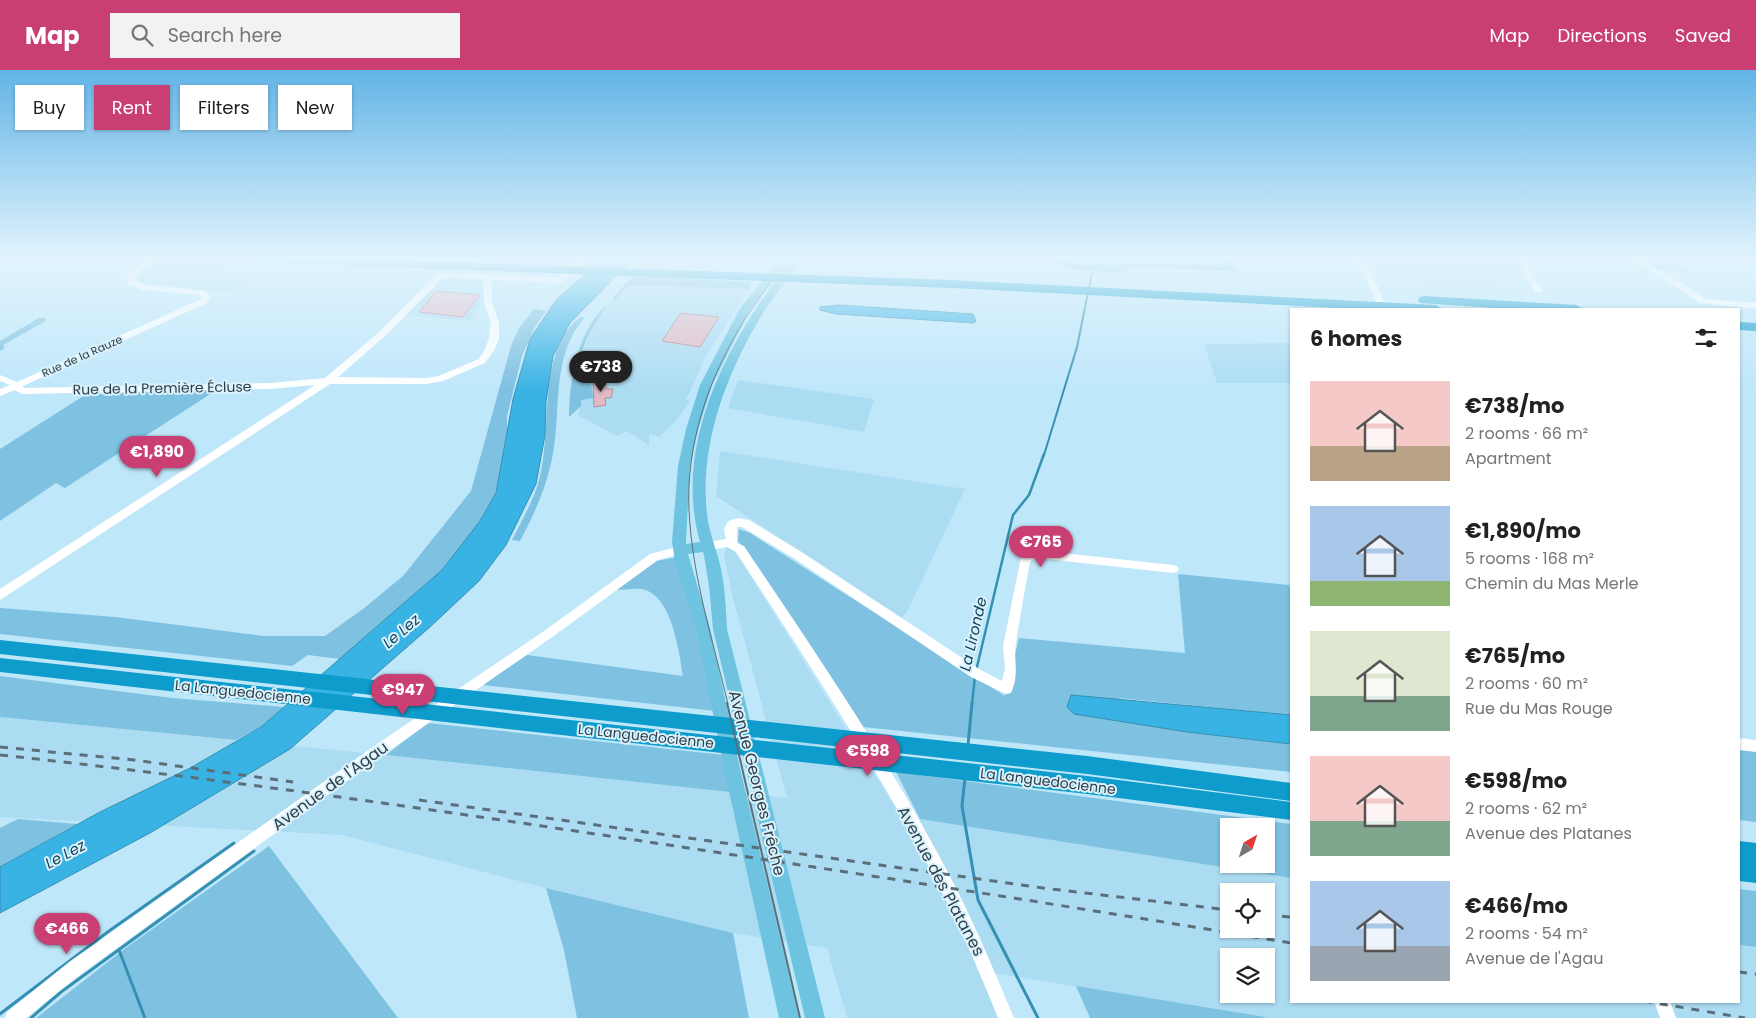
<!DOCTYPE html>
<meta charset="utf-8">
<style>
:root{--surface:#fff;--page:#f2f2f2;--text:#222;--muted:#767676;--accent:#c93e73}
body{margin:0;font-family:Poppins,sans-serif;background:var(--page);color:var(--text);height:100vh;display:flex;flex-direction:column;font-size:19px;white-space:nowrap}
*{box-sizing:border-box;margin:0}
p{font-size:16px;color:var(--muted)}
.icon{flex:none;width:28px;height:28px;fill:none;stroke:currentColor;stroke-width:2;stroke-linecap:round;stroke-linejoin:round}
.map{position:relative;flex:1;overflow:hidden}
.panel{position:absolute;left:1290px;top:238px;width:450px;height:695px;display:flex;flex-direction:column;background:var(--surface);border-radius:0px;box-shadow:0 1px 4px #0004}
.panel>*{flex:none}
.top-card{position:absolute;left:15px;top:15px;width:475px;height:45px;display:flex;gap:10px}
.needle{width:32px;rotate:39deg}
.controls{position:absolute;left:1220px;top:748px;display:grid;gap:10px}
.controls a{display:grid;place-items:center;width:55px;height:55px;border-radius:0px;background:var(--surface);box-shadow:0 1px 4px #0004;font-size:25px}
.price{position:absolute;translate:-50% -42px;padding:0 11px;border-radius:18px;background:var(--accent);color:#fff;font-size:16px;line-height:32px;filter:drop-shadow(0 1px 2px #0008)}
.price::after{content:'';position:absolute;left:50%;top:30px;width:15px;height:11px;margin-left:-8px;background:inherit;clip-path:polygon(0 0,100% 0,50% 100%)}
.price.on{background:#222;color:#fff}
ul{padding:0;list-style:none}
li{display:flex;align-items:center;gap:15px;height:125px;padding:0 20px}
li span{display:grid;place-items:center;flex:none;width:140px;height:100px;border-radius:0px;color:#555}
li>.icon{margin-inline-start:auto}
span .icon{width:60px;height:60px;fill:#fffc;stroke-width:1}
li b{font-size:21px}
h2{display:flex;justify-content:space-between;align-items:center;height:60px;padding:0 20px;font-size:21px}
.chip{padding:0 18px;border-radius:0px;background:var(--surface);box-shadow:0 1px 4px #0004;font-size:18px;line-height:45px}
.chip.on{background:var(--accent);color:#fff}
header{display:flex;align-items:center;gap:30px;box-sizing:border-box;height:70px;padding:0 25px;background:var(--accent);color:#fff}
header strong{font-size:24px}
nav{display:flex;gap:28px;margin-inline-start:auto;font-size:18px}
.search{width:350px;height:45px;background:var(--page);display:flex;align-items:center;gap:12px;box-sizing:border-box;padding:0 18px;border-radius:0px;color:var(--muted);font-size:19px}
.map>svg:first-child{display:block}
.built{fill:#acdcf2;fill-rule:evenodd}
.green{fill:#7ec1e1;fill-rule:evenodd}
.water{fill:#39b3e3;stroke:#3690b4}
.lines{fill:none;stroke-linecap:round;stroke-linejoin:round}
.stream-far2{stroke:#3690b4;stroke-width:2}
.stream-far1{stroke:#3690b4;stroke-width:2.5}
.stream{stroke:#3690b4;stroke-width:3}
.building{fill:#e3bac4;stroke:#b48d97}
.minor{fill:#fff;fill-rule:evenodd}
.major{fill:#6ec4e0;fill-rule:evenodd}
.highway{fill:#0d9ccb;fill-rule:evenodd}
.tram-far1{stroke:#59707b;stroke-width:1}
.tram{stroke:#59707b;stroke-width:2}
.rail{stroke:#59707b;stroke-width:3;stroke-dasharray:8 8;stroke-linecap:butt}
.labels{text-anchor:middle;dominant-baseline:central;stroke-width:4;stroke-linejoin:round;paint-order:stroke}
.far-street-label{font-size:11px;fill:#2f3f47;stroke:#daf2fd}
.street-label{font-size:14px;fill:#2f3f47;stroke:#daf2fd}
.water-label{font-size:15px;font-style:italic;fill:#124559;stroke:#daf2fd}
.near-street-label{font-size:16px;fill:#2f3f47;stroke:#daf2fd}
</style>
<header>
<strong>Map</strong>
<div class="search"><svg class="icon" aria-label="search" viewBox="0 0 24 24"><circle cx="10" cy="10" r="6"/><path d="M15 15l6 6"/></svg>Search here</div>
<nav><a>Map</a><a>Directions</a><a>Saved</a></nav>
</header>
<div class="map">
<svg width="1756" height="948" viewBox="0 0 1756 948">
<rect width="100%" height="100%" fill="#bfe7fa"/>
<path class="built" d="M1362,188H1516L1528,207L1489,205L1495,216L1381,210Z
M151,193L274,198V201L225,223L141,212L137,208L140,201Z
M444,207L482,211L485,228L469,251L406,245Z
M629,215L749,219L707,284L686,330L690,331L677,350L659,367L651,364L649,365V375L627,361L617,366L578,345L581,330L592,328L589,297L582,296V285L590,261L606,237Z
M1291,273V313H1217L1204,274Z
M738,310L874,329L864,362L728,338Z
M720,381L965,419L907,542L901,548L716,426Z
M726,477L734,480L901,746L1291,808V931H1739V875L1756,877V948H1265L987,902L1006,948H847L827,878L733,863L546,818L342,765L0,747V647L386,685L787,728L733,528L724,486ZM1229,821H1266V859H1229ZM1229,886H1266V924H1229Z"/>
<path class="green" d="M937,188H1234L1239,202L1135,197L1118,203L1074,200L1056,194Z
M1649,188H1679L1680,190L1676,191C1680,198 1687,197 1692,203L1657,199L1649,195L1653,193Z
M633,206L752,212L749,219L629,215L616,229H612Z
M604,237H606C594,255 580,273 582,296H589L593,328L581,330V336L569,347C570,307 576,267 604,237Z
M534,239L546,241L535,257L522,286L507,346V362L496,423L480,451L442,500L340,589L308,585L292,596L0,564V538L115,547L263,566H325L363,539L403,506L471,421L511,276L519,258Z
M580,247H585C550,287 562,341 552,389C546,418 534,445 520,471L512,470C521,452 532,433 538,414C554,363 535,283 580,247Z
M39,248H46L44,252L3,275L5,278L0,281V271Z
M218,319L65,418L56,413L0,451V379L85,325Z
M739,459L750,463L1005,626L1019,568L1185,583L1178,504L1289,515L1291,526V645L1118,628L1187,662L1291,674V702L863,657L738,471Z
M678,487L701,566L715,641L483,615L527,585L683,606C679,581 672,525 642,519C634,518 623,520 614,520L656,491Z
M0,606L172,628L284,637L261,657L236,670L0,647Z
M428,653L724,685L730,722L386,685Z
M1739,679L1756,681V752L1739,750Z
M896,702L1291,754V808L920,749ZM1229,756H1266V794H1229Z
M18,749L77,754L0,797V758Z
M269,776L398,948H36L127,877Z
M546,818L733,863L749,948H577L564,880Z
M1739,819L1756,821V877L1739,875Z
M1076,916L1265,947V948H1090Z"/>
<path class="water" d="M604,188H634L570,253L553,286L546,331L545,365L536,414L506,475L479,511L430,557L290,679L150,763L0,843V797L98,743L190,698L261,657L442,500L480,451L496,423L513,329L530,269L556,230Z
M999,188H1230L1234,200L1132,195L1116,200L1076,198L1058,191Z
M839,235L973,244L976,251L974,253L836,244L820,240V237Z
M1071,625L1291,645V674L1187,662L1074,644L1067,637Z"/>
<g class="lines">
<path class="stream-far2" d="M1044,385L1077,277L1092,203L1089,196"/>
<path class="stream-far1" d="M976,601L1013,445L1029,425L1044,384
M972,634L975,606"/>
<path class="stream" d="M968,675L972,633
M965,708L962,736L978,830L1038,948
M119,880L145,948
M0,944L109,861L234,773
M31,948L61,922L254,781"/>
</g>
<path class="building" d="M436,221L480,225L463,247L419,242Z
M681,243L719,247L700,277L662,271Z
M606,310V319H613L611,328H605L606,335L594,337L593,311Z"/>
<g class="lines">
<path class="minor" d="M149,188H158L136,205L135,211L145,215L206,221L210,227L207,233L23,316L24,318L270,313L325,308L379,262L438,203L559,207L579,188H587L564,212L561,213L492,210V233L499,252V268L495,279L485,293L443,311L427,314H330L0,530V519L315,315L270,319L22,324L15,320L0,326V319L10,315L0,311V305L17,312L201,229L200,225L143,220L128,214L126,208L130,201ZM443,208L483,209L484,233L491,252L489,268L485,279L479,289L438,306L427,308L338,307L385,266Z
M1351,188H1359L1371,201L1387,239H1379L1363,202Z
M1516,188H1524L1542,220L1541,222H1535Z
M1627,188H1637L1676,209L1705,229L1756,233V239L1700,233L1670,213Z
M738,448L749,450L800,481L979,599L1002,611L1005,599L1003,576L1021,487L1035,480L1173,495L1177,496L1179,499L1177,502L1173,503L1037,488L1030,492C1025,519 1020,546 1016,573C1013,591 1020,603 1011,623L1006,624L971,607L792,487L742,457H737V473L744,476C819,588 896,700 957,820C978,862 996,905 1014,948H998C982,908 965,868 946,830C885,709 810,595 736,482L727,477L709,480L703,476L709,472L726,469L724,460L728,451Z
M680,476L686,480L684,483L658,490L555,565L390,680L81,904L26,948H5L7,942L69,892L380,672L547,559L650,484Z
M1739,668L1756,670V682L1739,680Z
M1654,931H1670L1676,948H1660Z"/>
<path class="major" d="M780,188H790L749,241L712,315L698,359L690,396L686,472V474L700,472C671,371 732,264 793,188H803C792,207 775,224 763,243C727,302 699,374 707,444C709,463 717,480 721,499C725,518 726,539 727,559L825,948H805L713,559L709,516L704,485L703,482L688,484L710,558L739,694L799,948H779L723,694L696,558L675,491L672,472L678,396L686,359L700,315L739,240Z"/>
<path class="highway" d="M250,188H343L951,210L1436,235L1442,239H1358L951,218L256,192Z
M1424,226L1577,235L1583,239H1509L1420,233L1418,230L1420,227Z
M1739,252L1756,253V261L1739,260Z
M0,570L1087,686L1291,713V731L1087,704L0,584Z
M0,588L1087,706L1291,732V750L1087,724L0,602Z
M1739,771L1756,773V813L1739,811Z"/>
<path class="tram-far1" d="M728,634C713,571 692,506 689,440C686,377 707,313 739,259C753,234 773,211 790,188"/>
<path class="tram" d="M727,633L800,948"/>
<path class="rail" d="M0,677L134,690L293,712
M0,685C233,710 464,744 695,779C894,809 1093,840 1291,873
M419,730L1043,818L1229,840
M1266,845L1291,847
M1739,902L1756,904
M1644,931L1745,948"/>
</g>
<linearGradient id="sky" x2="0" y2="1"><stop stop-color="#62b4e6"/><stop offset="0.59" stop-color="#e2f4fd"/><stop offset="1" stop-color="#e2f4fd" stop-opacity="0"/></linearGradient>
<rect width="1756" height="320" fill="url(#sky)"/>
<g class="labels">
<g class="far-street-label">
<text transform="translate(82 286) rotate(-24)">Rue de la Rauze</text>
</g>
<g class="street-label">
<text transform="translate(162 318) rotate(-1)">Rue de la Première Écluse</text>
<text transform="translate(243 622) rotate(6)">La Languedocienne</text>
<text transform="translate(646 666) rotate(6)">La Languedocienne</text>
<text transform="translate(1048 711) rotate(7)">La Languedocienne</text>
</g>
<g class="water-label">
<text transform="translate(401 561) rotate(-40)">Le Lez</text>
<text transform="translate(973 564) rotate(-77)">La Lironde</text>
<text transform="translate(65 784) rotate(-28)">Le Lez</text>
</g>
<g class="near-street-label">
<text transform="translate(757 713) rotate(76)">Avenue Georges Frêche</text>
<text transform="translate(330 716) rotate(-36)">Avenue de l'Agau</text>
<text transform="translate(941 811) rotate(62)">Avenue des Platanes</text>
</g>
</g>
</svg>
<div class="controls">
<a><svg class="needle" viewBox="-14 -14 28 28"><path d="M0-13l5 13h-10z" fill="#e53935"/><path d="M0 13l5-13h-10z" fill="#767676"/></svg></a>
<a><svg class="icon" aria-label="locate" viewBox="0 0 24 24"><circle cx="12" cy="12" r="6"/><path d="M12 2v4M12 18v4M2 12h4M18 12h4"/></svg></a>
<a><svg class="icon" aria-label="layers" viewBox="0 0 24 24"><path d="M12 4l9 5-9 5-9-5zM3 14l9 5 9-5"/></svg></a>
</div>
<b class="price on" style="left:601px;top:323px">€738</b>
<b class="price" style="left:157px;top:408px">€1,890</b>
<b class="price" style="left:1041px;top:498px">€765</b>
<b class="price" style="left:403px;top:646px">€947</b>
<b class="price" style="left:868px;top:707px">€598</b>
<b class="price" style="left:67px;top:885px">€466</b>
<div class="top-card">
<a class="chip">Buy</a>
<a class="chip on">Rent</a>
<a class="chip">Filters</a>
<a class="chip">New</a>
</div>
<section class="panel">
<h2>6 homes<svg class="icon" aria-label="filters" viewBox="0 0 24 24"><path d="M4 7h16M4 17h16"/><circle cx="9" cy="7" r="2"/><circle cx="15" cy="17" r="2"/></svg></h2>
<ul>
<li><span style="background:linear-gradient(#f6c9c9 65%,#b9a48a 0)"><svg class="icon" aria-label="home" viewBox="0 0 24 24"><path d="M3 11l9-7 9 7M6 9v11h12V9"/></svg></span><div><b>€738/mo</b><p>2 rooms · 66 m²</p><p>Apartment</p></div></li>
<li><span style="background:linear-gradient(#a9c7e8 75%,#8fb573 0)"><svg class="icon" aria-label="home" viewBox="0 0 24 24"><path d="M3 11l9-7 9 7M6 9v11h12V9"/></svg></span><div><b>€1,890/mo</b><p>5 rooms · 168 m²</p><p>Chemin du Mas Merle</p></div></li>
<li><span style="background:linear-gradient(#dfe7d0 65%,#7fa58c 0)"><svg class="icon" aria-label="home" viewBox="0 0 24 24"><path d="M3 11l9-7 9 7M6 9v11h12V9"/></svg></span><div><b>€765/mo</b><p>2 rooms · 60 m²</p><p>Rue du Mas Rouge</p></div></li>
<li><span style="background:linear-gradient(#f6c9c9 65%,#7fa58c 0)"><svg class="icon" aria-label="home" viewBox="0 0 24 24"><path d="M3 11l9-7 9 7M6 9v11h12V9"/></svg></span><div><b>€598/mo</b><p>2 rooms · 62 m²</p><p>Avenue des Platanes</p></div></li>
<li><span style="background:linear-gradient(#a9c7e8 65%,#9aa5b1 0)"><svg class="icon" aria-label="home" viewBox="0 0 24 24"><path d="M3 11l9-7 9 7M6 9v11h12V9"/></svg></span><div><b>€466/mo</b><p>2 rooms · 54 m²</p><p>Avenue de l'Agau</p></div></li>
</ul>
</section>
</div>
